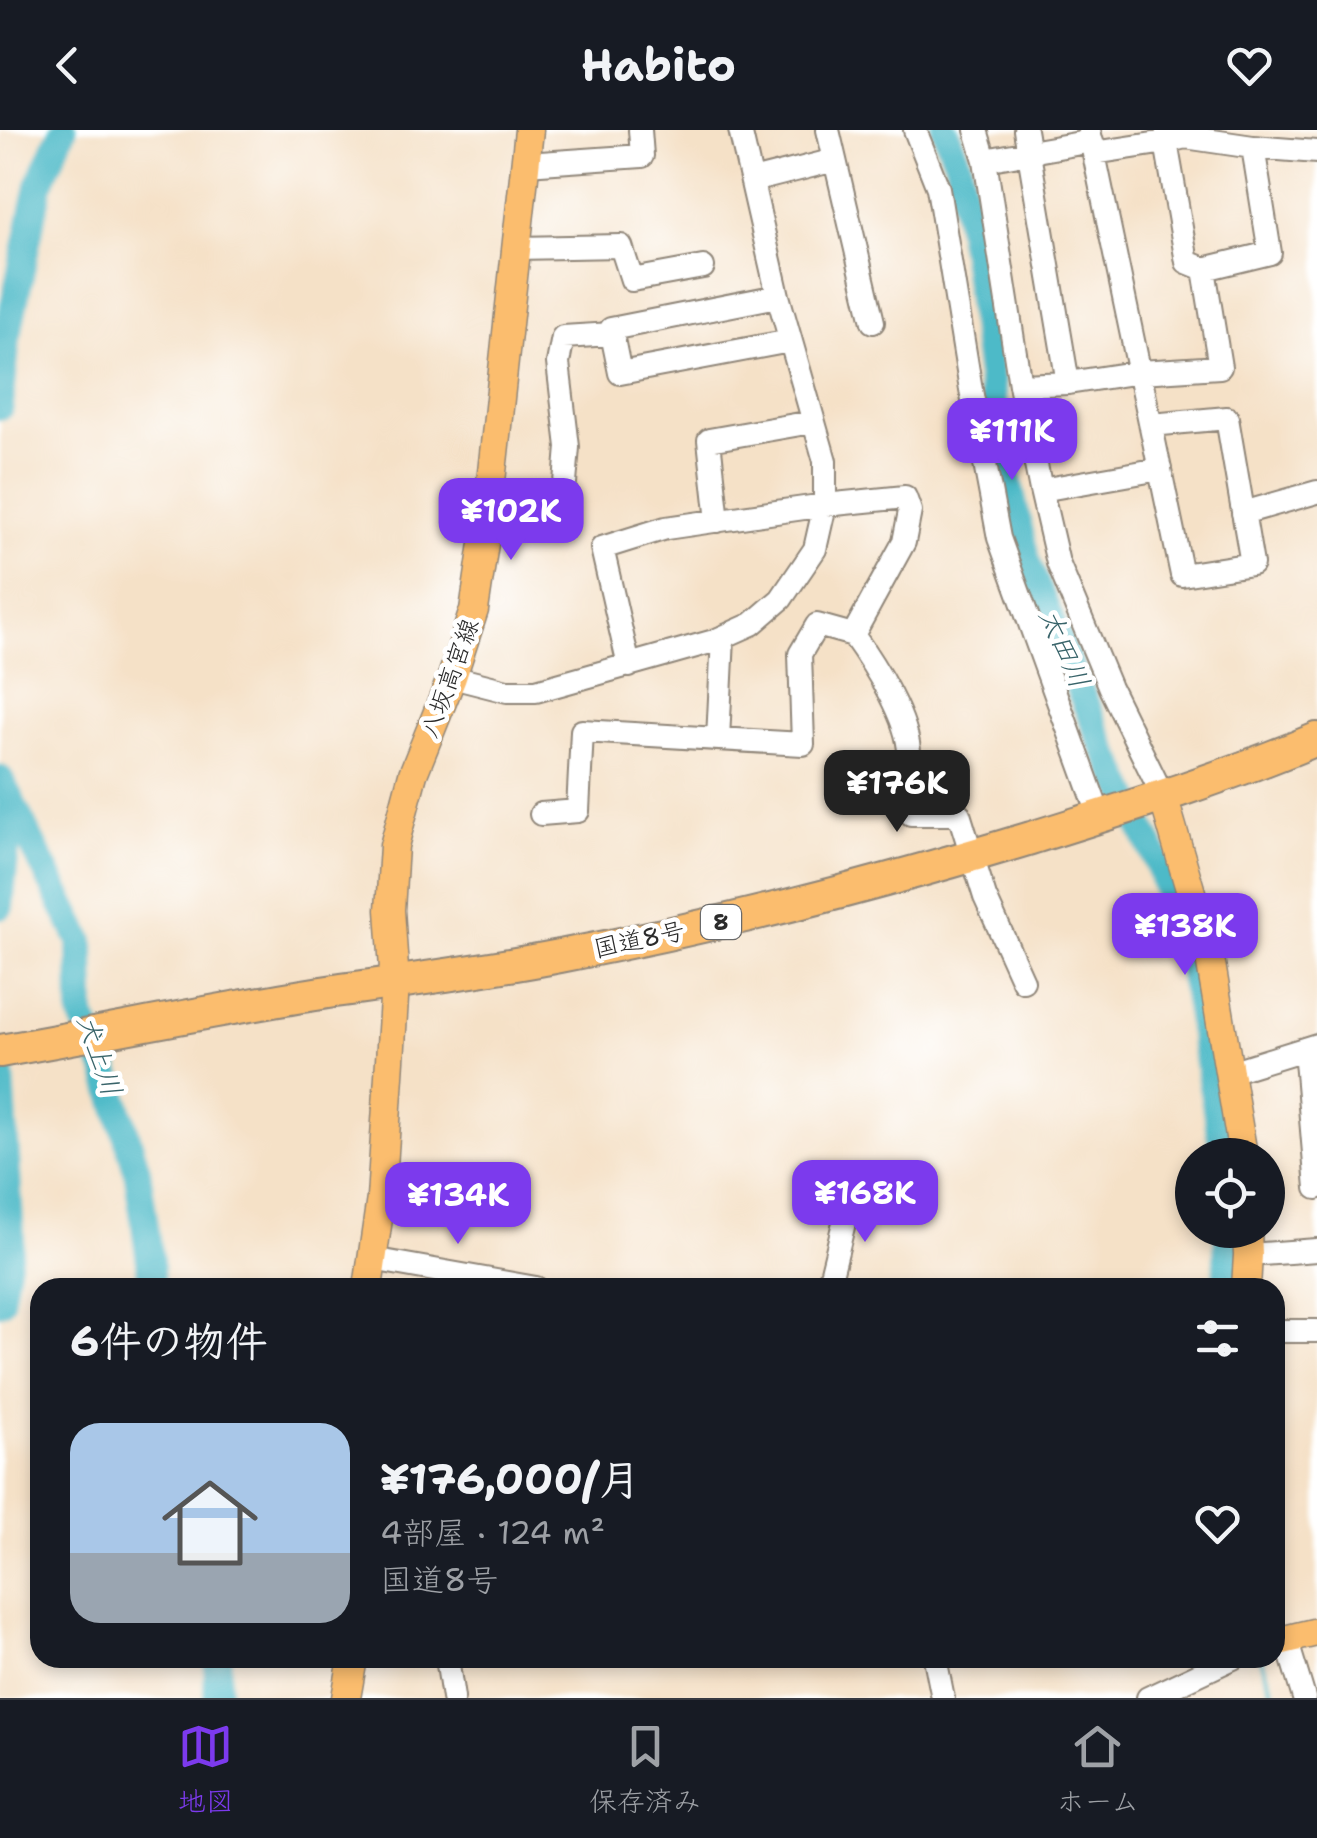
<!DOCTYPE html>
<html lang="ja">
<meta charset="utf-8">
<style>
:root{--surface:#171b24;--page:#242831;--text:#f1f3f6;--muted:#9ea1a6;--line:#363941;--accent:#7c3aed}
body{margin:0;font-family:"Shantell Sans","Klee One",sans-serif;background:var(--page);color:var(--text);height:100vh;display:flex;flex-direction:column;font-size:38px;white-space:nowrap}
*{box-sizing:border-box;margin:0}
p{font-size:32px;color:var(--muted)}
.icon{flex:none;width:55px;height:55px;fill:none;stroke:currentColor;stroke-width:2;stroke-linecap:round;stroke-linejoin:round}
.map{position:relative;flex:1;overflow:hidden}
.sheet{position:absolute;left:30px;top:1148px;width:1255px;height:390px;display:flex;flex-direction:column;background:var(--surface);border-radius:30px;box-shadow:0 5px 15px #0003}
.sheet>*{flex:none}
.tools{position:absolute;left:1175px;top:1008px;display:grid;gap:20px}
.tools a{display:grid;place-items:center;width:110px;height:110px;border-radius:50%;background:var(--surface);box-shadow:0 5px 15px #0003;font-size:50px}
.price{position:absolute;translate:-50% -85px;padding:0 22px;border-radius:20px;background:var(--accent);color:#fff;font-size:32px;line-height:65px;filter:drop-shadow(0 2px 5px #0008)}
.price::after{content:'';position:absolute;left:50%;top:60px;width:30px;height:22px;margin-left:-15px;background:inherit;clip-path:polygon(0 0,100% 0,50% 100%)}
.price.selected{background:#222;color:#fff}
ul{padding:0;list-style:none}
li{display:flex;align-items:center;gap:30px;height:250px;padding:0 40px}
li span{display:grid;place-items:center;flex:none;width:280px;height:200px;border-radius:30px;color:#555}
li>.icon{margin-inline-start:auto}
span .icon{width:120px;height:120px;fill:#fffc;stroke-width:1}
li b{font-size:42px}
h2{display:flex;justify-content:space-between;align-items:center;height:120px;padding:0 40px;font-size:42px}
header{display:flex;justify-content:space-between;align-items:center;height:130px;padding:0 40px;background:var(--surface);font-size:45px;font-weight:700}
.tab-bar{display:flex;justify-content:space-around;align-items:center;height:140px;border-top:2px solid var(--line);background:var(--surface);font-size:28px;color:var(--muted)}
.tab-bar a{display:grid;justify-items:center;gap:5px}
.tab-bar .selected{color:var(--accent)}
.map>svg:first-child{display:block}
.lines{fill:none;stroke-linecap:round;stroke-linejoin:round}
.stream{stroke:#4dbac8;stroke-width:5}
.river{stroke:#4dbac8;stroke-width:28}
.minor-casing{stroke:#908679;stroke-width:26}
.major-casing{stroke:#908679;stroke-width:31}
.highway-casing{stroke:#908679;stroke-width:36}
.minor{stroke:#fff;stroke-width:22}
.major{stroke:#fbbd6e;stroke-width:28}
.highway{stroke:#fbbd6e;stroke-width:32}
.labels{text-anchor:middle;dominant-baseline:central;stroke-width:9;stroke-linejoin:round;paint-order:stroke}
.shield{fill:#fff;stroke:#6b6b6b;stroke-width:2.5}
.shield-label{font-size:22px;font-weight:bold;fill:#2b2b2b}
.street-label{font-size:25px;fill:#2b2b2b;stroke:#fff}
.water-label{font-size:28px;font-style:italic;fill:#39646a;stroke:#fff}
</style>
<header><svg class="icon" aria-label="back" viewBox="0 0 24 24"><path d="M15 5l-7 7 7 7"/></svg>Habito<svg class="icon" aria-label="heart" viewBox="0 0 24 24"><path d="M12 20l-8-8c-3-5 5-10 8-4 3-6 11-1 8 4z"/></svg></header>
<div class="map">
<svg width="1317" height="1568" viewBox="0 0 1317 1568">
<rect width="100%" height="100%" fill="#fff"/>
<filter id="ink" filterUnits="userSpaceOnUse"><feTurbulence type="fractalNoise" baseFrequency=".01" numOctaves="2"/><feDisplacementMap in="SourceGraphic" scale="20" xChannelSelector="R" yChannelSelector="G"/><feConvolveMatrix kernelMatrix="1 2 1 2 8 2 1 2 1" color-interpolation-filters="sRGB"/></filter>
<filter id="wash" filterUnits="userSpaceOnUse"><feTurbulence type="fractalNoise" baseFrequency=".0048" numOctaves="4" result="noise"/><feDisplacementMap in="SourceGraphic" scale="40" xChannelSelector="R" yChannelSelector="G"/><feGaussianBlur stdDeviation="2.25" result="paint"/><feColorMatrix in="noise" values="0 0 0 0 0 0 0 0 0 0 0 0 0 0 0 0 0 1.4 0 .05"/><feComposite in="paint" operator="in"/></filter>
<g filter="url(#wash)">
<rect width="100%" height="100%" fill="#f5e1c7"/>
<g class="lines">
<path class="stream" d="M1261,1528L1275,1568"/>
<path class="river" d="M945,0L958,33L973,118L998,306L1027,433L1102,613L1156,727L1192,840L1224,1025
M0,276L7,208L39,55L63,0
M0,649L81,811L82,886L107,941L137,1040L150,1131L151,1158
M0,776L11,669
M0,930L11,1107L0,1171
M1226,1158L1228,1100
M217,1568L218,1528"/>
</g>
</g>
<g filter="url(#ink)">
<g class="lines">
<g class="minor-casing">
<path id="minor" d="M828,0L873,192
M915,0L938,58L971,260L999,408L1100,687
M976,0L985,30L1020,255L1041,360L1058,433L1110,558L1163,666
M1025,0L1068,253L1140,242L1220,237L1204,139
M1089,0L1182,445L1252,434L1227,288L1151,295
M1185,7L1253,17L1270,123L1204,139L1187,132L1166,12Z
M1253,17L1317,22
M1094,23L1166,12L1167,0
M985,30L1092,11
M526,34L642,26L640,0
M752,51L835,30
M517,118L621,116L632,150L703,137
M778,166L611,199L620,243L790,211
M1020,255L1068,253
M1041,360L1160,339
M564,365L568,317L558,233L563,207L612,204
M1243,383L1317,362
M718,391L709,310L812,292
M853,505C873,533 911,592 909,627C908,643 904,659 902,675L911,684H959L985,767L1023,851
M452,547L507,561H536L714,511L752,494L781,469L815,419L825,375V331L778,166L740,0
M718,609L723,507
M541,684L578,681L582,601L803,614L800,524L817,495L853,505L904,412L910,381L905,367L825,375L666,398L602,418L629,536
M1305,919L1317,1058
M1230,942L1317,915
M1248,1125L1317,1120
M372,1129L536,1158
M828,1158L852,1060
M1275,1201H1317
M1286,1509L1304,1568
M447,1528L453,1568
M935,1528L943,1568
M1148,1568L1233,1528"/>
</g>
<g class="major-casing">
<path id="major" d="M1163,666L1210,828L1243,1025
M368,1158L381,1068L395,854L390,780L394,716L413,644L452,547L474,480L485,407L529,0
M1246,1158L1248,1125L1247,1100
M1275,1512L1317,1502
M346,1568L353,1528"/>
</g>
<g class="highway-casing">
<path id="highway" d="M0,921C109,902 218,879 328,862C406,851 483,841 560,826C719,796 876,755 1031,708C1127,678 1224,648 1317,609"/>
</g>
<use href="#minor" class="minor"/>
<use href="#major" class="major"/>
<use href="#highway" class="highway"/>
</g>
</g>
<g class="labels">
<rect class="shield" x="701" y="775" width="40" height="34" rx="8"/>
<g class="shield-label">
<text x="721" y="792">8</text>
</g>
<g class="street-label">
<text transform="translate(449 548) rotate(-70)">八坂高宮線</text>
<text transform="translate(639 809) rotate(-12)">国道8号</text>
</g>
<g class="water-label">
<text transform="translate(1065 518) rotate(66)">太田川</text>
<text transform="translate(100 925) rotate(71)">犬上川</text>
</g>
</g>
</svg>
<div class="tools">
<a><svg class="icon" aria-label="locate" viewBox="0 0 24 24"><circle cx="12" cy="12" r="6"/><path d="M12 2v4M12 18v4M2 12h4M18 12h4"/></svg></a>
</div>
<b class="price" style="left:1012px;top:353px">¥111K</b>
<b class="price" style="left:511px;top:433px">¥102K</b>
<b class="price selected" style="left:897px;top:705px">¥176K</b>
<b class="price" style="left:1185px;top:848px">¥138K</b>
<b class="price" style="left:865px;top:1115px">¥168K</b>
<b class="price" style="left:458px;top:1117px">¥134K</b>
<section class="sheet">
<h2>6件の物件<svg class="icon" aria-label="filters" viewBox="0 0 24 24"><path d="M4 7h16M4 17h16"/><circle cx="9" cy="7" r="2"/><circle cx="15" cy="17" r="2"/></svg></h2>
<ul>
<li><span style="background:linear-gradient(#a9c7e8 65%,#9aa5b1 0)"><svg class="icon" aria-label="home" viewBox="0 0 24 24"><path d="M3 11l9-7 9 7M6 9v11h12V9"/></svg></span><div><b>¥176,000/月</b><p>4部屋 · 124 m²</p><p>国道8号</p></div><svg class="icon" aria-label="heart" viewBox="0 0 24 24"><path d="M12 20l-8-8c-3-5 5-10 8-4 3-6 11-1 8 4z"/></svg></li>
</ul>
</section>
</div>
<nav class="tab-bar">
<a class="selected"><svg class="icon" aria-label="map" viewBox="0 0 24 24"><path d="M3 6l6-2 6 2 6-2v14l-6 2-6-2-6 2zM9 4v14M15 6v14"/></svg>地図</a>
<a><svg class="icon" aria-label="saved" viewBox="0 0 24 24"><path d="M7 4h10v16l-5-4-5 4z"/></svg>保存済み</a>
<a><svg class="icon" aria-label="home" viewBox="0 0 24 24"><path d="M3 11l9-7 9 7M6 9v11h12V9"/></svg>ホーム</a>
</nav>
